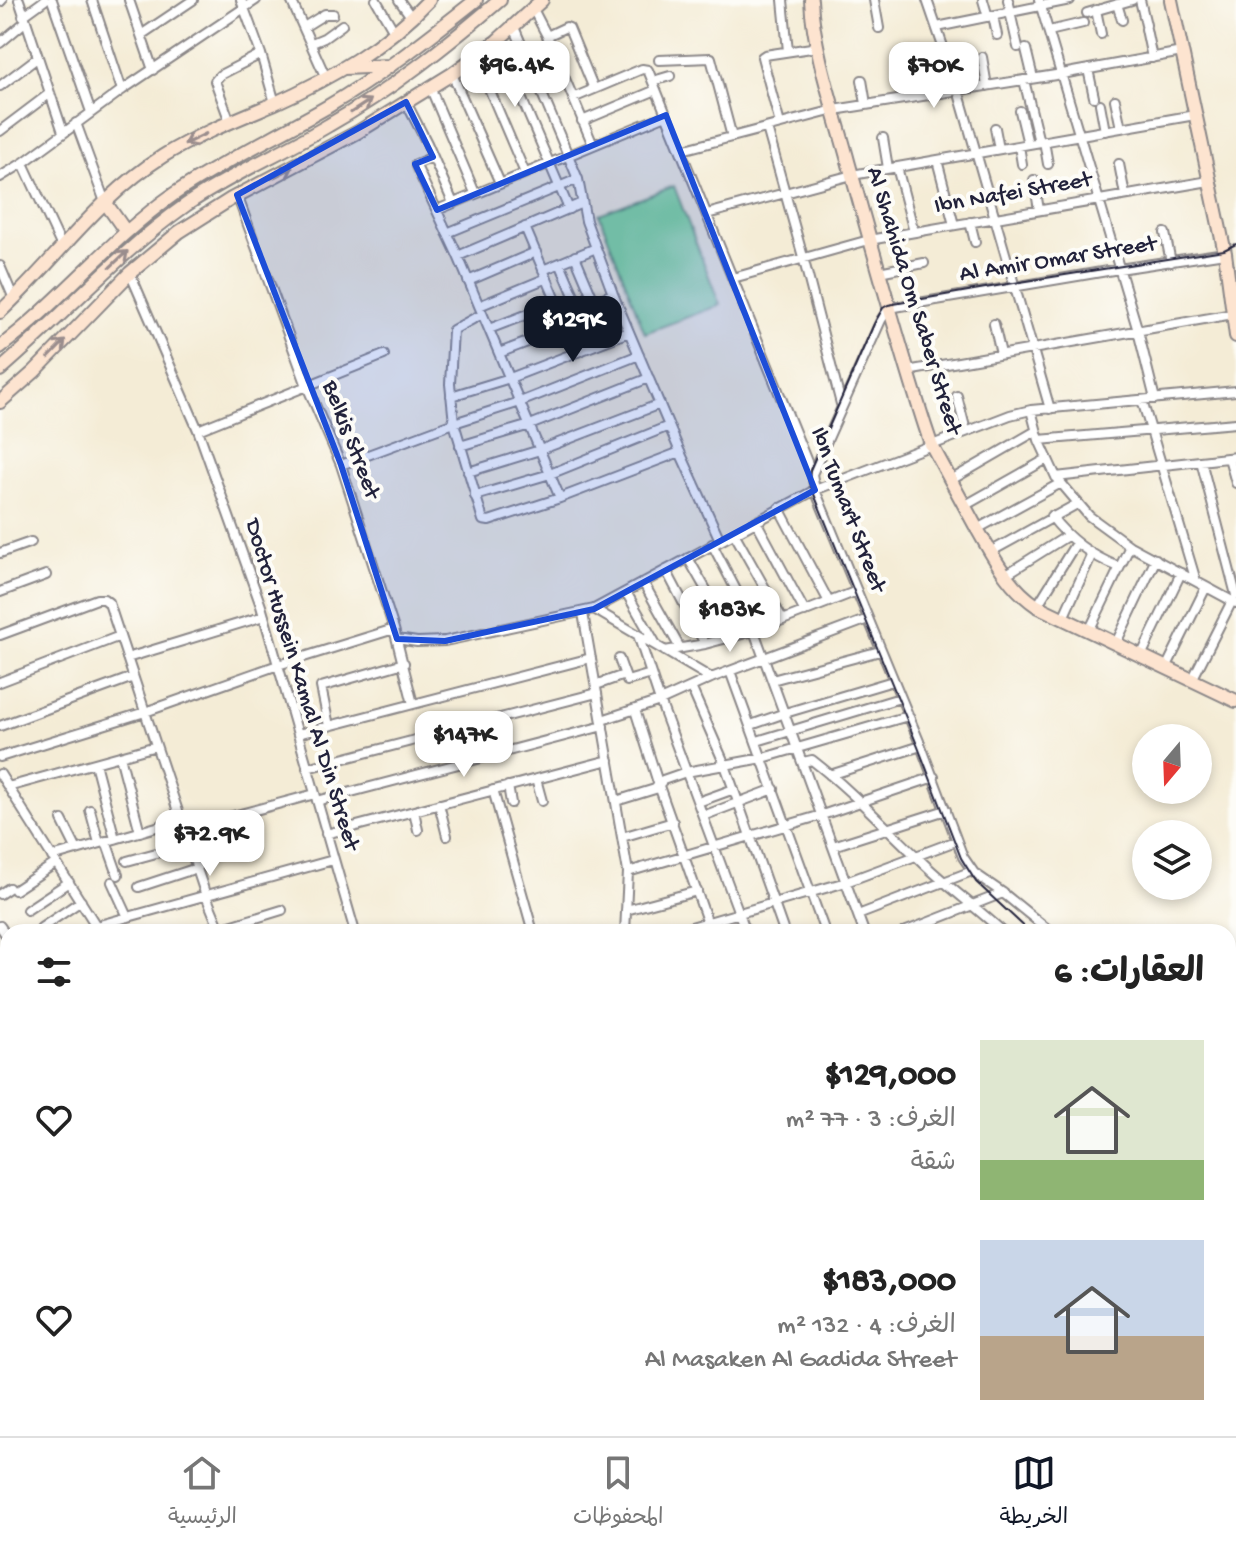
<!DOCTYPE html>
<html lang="ar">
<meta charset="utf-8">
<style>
:root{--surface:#fff;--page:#f6f6f6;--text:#222;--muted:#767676;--line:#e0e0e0;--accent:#111827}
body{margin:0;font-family:"Gochi Hand","Playpen Sans Arabic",sans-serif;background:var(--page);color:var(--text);direction:rtl;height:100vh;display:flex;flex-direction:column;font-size:30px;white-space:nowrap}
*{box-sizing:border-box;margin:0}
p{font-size:26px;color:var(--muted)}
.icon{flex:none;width:44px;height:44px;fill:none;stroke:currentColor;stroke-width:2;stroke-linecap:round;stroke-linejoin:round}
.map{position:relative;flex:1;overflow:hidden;direction:ltr}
.sheet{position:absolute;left:0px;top:924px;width:1236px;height:512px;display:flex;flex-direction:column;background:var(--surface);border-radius:24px 24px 0 0;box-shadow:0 4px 12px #0003;direction:rtl}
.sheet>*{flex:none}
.needle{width:52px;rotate:199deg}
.fabs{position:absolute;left:1132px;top:724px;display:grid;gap:16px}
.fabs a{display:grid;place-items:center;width:80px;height:80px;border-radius:50%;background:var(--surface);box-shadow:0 4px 12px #0003;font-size:40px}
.price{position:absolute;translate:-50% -68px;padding:0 18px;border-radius:16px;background:#fff;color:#222;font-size:26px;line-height:52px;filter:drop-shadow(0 2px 4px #0008)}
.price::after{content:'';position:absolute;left:50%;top:48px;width:24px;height:18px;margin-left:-12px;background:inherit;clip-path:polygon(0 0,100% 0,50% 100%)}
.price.active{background:var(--accent);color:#fff}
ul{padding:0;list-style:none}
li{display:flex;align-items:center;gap:24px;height:200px;padding:0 32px}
li span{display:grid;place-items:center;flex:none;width:224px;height:160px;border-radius:0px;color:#555}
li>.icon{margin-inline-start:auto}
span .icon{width:96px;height:96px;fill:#fffc;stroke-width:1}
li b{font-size:34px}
h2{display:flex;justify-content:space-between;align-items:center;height:96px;padding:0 32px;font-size:34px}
.dock{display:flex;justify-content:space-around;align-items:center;height:112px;border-top:2px solid var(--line);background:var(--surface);font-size:22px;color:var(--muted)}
.dock a{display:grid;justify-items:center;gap:4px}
.dock .active{color:var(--accent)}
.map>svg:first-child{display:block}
.green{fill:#87d99a;stroke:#547e6a;stroke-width:2}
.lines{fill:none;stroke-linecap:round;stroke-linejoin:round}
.street-casing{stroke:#8b8788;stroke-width:12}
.secondary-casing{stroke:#8b8788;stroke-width:16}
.street{stroke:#fff;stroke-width:8}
.secondary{stroke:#fde4d0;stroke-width:12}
.tram{stroke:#22223b;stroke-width:2}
.rail{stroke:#22223b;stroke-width:3}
.oneway{stroke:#9a8d8d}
.marked{fill:#1d4ed8;fill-opacity:0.2;stroke:#1d4ed8;stroke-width:6;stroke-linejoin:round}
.labels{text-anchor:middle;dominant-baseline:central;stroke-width:8;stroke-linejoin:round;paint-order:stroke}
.street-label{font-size:24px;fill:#22223b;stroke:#fdfcf7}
</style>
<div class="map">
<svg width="1236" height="1436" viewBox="0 0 1236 1436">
<rect width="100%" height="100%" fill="#fdfcf7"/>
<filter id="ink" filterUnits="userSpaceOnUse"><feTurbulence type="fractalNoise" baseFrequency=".0125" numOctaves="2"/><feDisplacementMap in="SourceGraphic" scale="16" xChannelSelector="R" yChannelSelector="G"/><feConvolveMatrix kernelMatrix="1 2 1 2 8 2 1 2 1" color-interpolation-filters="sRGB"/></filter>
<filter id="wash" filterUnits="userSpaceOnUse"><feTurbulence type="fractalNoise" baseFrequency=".006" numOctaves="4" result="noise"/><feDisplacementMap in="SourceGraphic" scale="32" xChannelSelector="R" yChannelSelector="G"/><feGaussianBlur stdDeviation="1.8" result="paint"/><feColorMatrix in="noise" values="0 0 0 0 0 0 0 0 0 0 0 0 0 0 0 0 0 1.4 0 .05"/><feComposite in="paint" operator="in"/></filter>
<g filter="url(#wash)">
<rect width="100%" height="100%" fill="#f4ecd6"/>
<path class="green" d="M674,186L720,305L645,333L599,214Z
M466,1428H807L804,1436H444Z"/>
</g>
<g filter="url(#ink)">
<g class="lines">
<g class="street-casing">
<path id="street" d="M19,0L63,132
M52,0L91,112
M92,0L122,90
M129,0L153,70
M241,0L261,54L275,103
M291,0L326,78
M376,0L395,33
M399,0L412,18
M783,0L788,51
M874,0L879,28
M927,0L958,90L1050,409
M983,0L988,17
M1008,0L1011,12
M1039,0L1138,331L1155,399
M1140,0L1146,25
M0,2L2,0
M1117,4L1122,20
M533,9L547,36L593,145
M1096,10L1101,34
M1010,12L1018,47
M1087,13L1132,0
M23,16L45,0
M993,16L997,35
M304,27L325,14H333
M514,27L578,179L586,221L613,294L680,452L720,540
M937,27L1070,0
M1146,29L1152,58
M1049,31L1083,23
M141,35L193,0
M547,36L566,27L569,28L594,89
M497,41L569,209
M0,43L25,22
M312,43L324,38L342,25
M1026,49L1033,78
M982,57L987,86
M476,58L525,173
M659,60L711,58L732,137
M1088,69L1094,97
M452,74L500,183
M862,80L866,104
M1024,80L1039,142
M653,81L670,76
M0,86L37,58
M430,87L475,193
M573,98L642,69L648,70L812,474L815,490L921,746L963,857L974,873L1003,893L1051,932
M1115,100L1121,128
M406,102L427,143L453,203
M1100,104L1105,131
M1020,111L1028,144
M582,121L656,90
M230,122L215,81L220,75L261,54
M76,123L105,202
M780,124L762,57L765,55L818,47
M767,128L803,257L841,404
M995,128L999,149
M0,131L49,94
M883,138L888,168
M1044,141L1048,164
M1019,146L1022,164
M682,150L834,110L1062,74L1182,52
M433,157L416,164V166L458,256L560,498
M937,160L954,225
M23,163L62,247
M1119,164L1125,195
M897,167L914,232
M0,177L23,163L122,90L256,0
M1034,180L1039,210
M237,195L307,386L341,465L394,629L413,704
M437,210L666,115
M707,214L852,175L1195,115
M970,222L975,242
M525,227L578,352
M447,233L578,179
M1165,233L1171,262
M458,256L582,203
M575,256L594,301
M560,263L579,307
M0,266L14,299
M543,270L596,248
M879,272L924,263
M130,273L198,430L261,606L355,932
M733,278L869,240L1209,181
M468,281L536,252
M479,306L547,278
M482,314L453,330L450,384L454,423L483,520L489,521L560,498L680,452
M562,314L613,294
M994,324L1001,354
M489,329L557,303
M569,331L620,310
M499,353L567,327
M907,371L1233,314
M451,396L510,378L629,332
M957,396L966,431
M1142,400L1196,581
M1031,410L1039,440L1056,477L1089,516L1130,546L1236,603
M198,430L384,355
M1039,440L1236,423
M460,446L530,425L649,378
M1229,458L1236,483
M1201,461L1236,595
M341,465L454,423L520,402L639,355
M468,472L540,450L660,404
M812,474L881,320L889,308L1119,269L1225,253
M1056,477L1236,457
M951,480L1036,431
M475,496L550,474L669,426
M964,506L1047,459
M779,508L829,602
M1051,516C1069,540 1091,556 1119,567
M756,521L805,612
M977,529L1061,483
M734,533L783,620
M712,544L757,630
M990,552L1077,504
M0,553L31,542
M688,558L733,637
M666,570L705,644
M1005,575L1067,536
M643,582L680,648
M0,592L46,575
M626,592L657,646
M1037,606L1076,543
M594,609L711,678
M583,613L628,872L625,932
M1063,618L1092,554
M698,630L721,617
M754,631L864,932
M1089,631L1130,546
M0,635L97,599H104L109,603L206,896L221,932
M638,635L660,701L746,932
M397,639L417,642L445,641L594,609L815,490L1010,415L1031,410L1236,391
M1116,643L1156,559
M665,651L705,644L757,630L857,591
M1141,656L1181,573
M127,658L264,616
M619,659L627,681L651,674
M1166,668L1206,587
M730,671L825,932
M772,680L880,651
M1192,680L1232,601
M0,682L120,636
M596,685L624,675
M691,687L725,765L784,932
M635,710L659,786L711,932
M602,720L660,701L711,678L868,619
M751,725L785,713L893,681
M0,726L133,677
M329,726L321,687L404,663
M298,734L591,658
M757,741L900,698
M120,756L140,832
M0,757L145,712L278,665L394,629
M803,762L812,760C852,791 882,824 918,858C945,885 975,906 1003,932
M95,763L115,839
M307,768L597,693
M0,774L100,932
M830,775L921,746
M536,779L542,801
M508,786L511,803
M8,787L156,746
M493,790L533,932
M317,801L603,726
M616,801L655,789L663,780L686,772L763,758L908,716
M698,802L734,789
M439,804L447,836
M90,810L99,843
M414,811L418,830
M703,816L774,789
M62,820L77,850
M184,829L315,794
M326,834L609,760
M622,837L673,822
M106,841L118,875
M833,846L946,810
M52,857L181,820
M127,861L189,844
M628,872L822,815L934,777
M112,882L128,917
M139,887L197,868
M15,890L56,863
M0,894L9,888
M27,910L69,882
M626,910L697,891
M858,915L972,871
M0,926L8,938
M96,926L333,860
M41,928L81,901
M220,929L282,910
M195,932L219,925
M674,932L846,882L956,841
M904,932L1003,893
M0,983L8,976
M1228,1017L1236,1016
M0,1039L8,1048
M0,1064L8,1055
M0,1121L8,1128
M0,1193L8,1176
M1228,1249H1236
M0,1262L8,1259
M0,1299L8,1298
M1228,1310L1236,1290
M0,1325L8,1324
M1228,1336L1236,1341
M0,1358L8,1357
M0,1392H8
M0,1422L8,1421
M871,1428L893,1436
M19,1436L23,1428
M1004,1436L1007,1428
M1110,1436L1113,1428"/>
</g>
<g class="secondary-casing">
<path id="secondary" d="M811,0C813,50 835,112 848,161C873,250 897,339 925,426L931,444C946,472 961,499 976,527C993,556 1008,587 1037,606L1236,701
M1171,0L1225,253L1236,336
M344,68L388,66
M105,202L126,232
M0,312C55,261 98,197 163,156C197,135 235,120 273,104C331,78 385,47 429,0
M0,347C62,300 110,239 174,194C223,161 277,136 327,107C380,76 428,38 476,0
M0,370C63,316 118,253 186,205C231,174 282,153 329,125C391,90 446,46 500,0
M0,402L34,372L130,273L179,232L231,199L358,132L452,74L497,41L542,0
M0,1218H8
M1075,1428L1096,1436
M813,1436L816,1428"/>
</g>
<use href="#street" class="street"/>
<use href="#secondary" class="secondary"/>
<path class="tram" d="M1030,932L976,882L961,858L918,747L809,482L810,470L874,324L883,308L888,305L1014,283L1224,250L1236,244
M0,1216H8"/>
<path class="rail" d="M1228,1230H1236
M358,1436L374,1428"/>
</g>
<defs><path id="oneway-shaft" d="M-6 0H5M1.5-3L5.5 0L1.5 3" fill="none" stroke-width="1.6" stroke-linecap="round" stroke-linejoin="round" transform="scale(2)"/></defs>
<g class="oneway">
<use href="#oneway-shaft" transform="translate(361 106) rotate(-33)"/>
<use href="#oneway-shaft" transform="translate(195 139) rotate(154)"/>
<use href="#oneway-shaft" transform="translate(282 173) rotate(-27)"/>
<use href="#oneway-shaft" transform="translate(119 259) rotate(-43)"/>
<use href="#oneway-shaft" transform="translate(57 349) rotate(-46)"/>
</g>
</g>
<path class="marked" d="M406,102L433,157L415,164L437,210L666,115L815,490L594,609L445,641L397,639L341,465L237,195Z"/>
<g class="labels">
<g class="street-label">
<text transform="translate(1013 194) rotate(-10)">Ibn Nafei Street</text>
<text transform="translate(1058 260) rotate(-9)">Al Amir Omar Street</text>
<text transform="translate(913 301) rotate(73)">Al Shahida Om Saber Street</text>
<text transform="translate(350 440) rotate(69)">Belkis Street</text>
<text transform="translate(847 510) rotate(69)">Ibn Tumart Street</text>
<text transform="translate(301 685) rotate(73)">Doctor Hussein Kamal Al Din Street</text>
</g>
</g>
</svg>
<div class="fabs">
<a><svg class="needle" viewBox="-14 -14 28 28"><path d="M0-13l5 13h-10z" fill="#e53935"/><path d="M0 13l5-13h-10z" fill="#767676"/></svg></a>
<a><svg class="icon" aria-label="layers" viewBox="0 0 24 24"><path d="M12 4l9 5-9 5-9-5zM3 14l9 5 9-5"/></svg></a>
</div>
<b class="price" style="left:515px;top:109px">$96.4K</b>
<b class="price" style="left:934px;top:110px">$70K</b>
<b class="price active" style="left:573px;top:364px">$129K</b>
<b class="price" style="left:730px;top:654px">$183K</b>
<b class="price" style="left:464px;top:779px">$147K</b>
<b class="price" style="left:210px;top:878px">$72.9K</b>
<section class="sheet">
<h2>العقارات: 6<svg class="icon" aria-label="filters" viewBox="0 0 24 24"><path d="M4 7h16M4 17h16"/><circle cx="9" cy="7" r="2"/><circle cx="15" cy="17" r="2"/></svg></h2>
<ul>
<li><span style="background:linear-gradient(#dfe7d0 75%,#8fb573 0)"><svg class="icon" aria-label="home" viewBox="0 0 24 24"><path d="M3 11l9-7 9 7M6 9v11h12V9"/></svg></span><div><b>$129,000</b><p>الغرف: 3 · 77 m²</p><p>شقة</p></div><svg class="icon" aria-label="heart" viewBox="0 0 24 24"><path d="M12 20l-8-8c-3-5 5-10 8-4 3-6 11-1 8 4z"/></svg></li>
<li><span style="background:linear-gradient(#c9d6e8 60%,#b9a48a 0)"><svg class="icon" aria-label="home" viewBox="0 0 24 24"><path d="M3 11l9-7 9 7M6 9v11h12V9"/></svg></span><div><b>$183,000</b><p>الغرف: 4 · 132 m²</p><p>Al Masaken Al Gadida Street</p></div><svg class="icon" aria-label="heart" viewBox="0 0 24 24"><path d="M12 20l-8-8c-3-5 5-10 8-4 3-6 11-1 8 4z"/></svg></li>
</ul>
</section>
</div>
<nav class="dock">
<a class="active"><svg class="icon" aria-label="map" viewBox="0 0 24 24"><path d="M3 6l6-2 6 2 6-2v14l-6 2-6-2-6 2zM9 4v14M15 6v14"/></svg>الخريطة</a>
<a><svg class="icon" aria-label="saved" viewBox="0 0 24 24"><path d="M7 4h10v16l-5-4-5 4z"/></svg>المحفوظات</a>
<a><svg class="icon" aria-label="home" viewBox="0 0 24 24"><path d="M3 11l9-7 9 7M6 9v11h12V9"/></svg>الرئيسية</a>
</nav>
